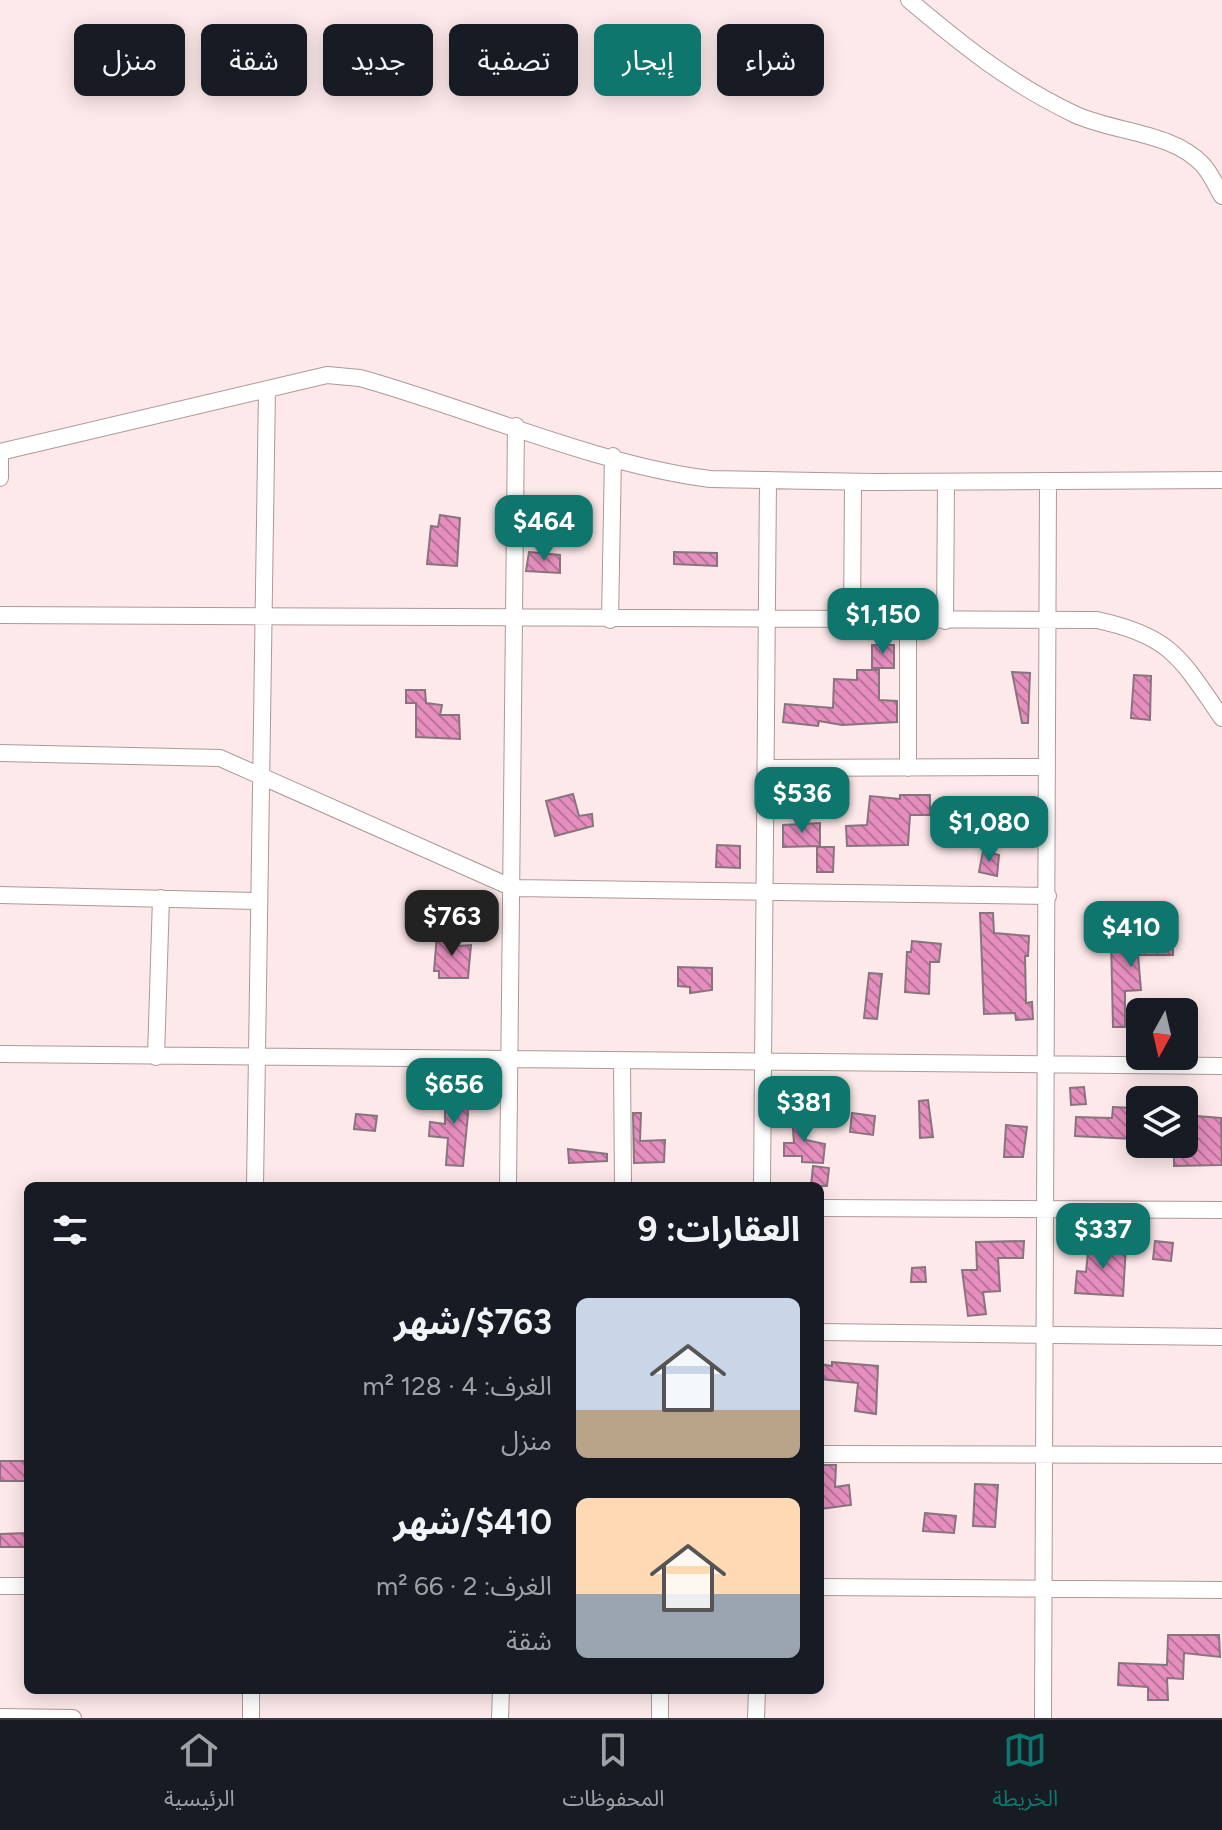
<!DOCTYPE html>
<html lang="ar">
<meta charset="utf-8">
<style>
:root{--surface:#171b24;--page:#242831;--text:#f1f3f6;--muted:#9ea1a6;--line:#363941;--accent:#0f766e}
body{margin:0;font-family:Figtree,"Noto Sans Arabic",sans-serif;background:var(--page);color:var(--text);direction:rtl;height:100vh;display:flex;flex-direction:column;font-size:30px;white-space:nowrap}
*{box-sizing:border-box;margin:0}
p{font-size:26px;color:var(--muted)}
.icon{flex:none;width:44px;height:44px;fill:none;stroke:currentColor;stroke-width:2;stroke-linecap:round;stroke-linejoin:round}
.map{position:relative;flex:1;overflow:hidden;direction:ltr}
.details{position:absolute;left:24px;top:1182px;width:800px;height:512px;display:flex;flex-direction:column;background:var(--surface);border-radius:12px;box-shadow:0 4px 20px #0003;direction:rtl}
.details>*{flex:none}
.hud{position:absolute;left:24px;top:24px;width:800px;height:72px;direction:rtl;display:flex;gap:16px}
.needle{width:52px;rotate:188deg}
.controls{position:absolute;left:1126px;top:998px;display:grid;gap:16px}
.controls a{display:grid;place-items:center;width:72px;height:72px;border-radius:12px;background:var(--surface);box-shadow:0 4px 20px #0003;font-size:40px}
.price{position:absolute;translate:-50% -68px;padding:0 18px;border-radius:16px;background:var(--accent);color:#fff;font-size:26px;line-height:52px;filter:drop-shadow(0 2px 4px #0008)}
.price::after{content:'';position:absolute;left:50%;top:48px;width:24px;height:18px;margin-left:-12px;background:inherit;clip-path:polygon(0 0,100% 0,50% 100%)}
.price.on{background:#222;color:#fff}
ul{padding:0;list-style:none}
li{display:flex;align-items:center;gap:24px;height:200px;padding:0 24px}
li span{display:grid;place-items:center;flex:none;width:224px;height:160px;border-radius:12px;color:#555}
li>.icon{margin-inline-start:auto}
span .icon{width:96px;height:96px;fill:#fffc;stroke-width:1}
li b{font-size:34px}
h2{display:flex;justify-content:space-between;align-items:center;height:96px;padding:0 24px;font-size:34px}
.pill{padding:0 28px;border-radius:12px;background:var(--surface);box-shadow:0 4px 20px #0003;font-size:28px;line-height:72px}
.pill.on{background:var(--accent);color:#fff}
.menu{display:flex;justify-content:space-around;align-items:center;height:112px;border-top:2px solid var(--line);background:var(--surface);font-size:22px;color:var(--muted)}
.menu a{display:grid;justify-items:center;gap:4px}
.menu .on{color:var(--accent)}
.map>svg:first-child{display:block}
.building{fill:url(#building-back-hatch);stroke:#87757e;stroke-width:2}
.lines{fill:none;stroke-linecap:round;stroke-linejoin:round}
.minor-casing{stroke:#ae9898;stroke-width:18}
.minor{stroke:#fff;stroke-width:16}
</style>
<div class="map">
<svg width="1222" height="1718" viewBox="0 0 1222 1718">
<defs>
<pattern id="building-back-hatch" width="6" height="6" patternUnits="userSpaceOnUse" patternTransform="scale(2)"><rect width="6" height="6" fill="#e68ebe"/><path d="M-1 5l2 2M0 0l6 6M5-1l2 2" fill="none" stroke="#ba739a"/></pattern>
</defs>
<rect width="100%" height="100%" fill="#fde9e9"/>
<path class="building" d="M440,515L460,518L457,566L427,564L431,526L438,527Z
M529,552L560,555V573L526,571Z
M674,552L717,553V566L674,564Z
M872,645H894V668H872Z
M857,670H879V700L897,701V722L842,725L819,721L818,726L783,722L785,704L833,708L834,679L857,680Z
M1012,672L1030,673L1028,723H1022Z
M1134,675L1151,676L1150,720L1131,718Z
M406,690H425L426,703L442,705L440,715H459L460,739L416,737V703H406Z
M573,794L579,816L592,814L593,826L555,836L546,801Z
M900,795H930V815H910L908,845L847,846L846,826L867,825L870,796L900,799Z
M820,823V846L783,847V825Z
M717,845L740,846V868L716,867Z
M817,847H834L833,872H817Z
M983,851L999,855L997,876L979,872Z
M980,913H993L994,933L1029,936L1028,956H1025L1026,1003L1032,1002L1033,1019L1016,1020L1015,1013L984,1014Z
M437,934L457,936V946L471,945L468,978H439V971H434Z
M1111,938L1173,940V955H1138L1141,990L1125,991V1027H1113Z
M912,941L941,944L939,962H930L929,994L905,992L907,952H911Z
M678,967L712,968V990L690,993V987L678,986Z
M869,973L882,974L877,1019L864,1018Z
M1084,1087L1086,1104L1071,1105L1070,1088Z
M465,1088L468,1114L463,1166L446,1165L448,1138L429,1136L430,1122L445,1124V1089Z
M928,1100L933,1137L920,1138L919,1101Z
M1113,1107L1132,1108V1139L1075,1136L1076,1117L1112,1118Z
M633,1113H641L640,1141L665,1140L664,1162L634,1163Z
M803,1113L806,1140L825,1144L823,1163L802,1162V1156H784V1143H794L792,1114Z
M852,1113L875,1116L873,1135L850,1132Z
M356,1114L377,1116L375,1131L354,1129Z
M1184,1115L1221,1118L1222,1165L1174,1166V1144H1184Z
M1006,1125L1027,1127L1023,1157H1004Z
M568,1149L607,1154V1161L569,1163Z
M813,1166L829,1168L827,1186H811Z
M1024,1241L1023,1258H998L1000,1291L983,1292L986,1314L968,1316L962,1270H977L976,1242Z
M1155,1241L1173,1243L1171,1261L1153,1259Z
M1089,1242L1126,1246L1123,1296L1075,1293L1077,1271L1086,1272Z
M925,1267L926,1282H911L912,1268Z
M832,1362L878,1366L876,1414L855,1411L858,1383L820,1379V1364L832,1366Z
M0,1461H28V1481H0Z
M820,1465H836L835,1487L849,1485L851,1505L820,1509Z
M975,1484L998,1485L995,1527L973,1526Z
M925,1513L956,1516L954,1533L923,1531Z
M28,1533V1547H0V1534Z
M1168,1635H1219L1220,1657L1184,1653L1183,1679L1167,1678L1168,1700H1148V1687L1118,1685L1119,1663L1167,1665Z"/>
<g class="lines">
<g class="minor-casing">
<path id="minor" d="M909,0C962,45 1011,84 1074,114C1114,133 1171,131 1203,165C1211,174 1216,186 1222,196
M0,452L327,375L360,378C471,409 597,465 710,479L874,482L1222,480
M0,478V452
M0,615L1097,620C1172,636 1181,659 1222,718
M610,620L613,456
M852,621L853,482
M945,621L946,482
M0,753L220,758L513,888L1048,896
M766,768L1047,767
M908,768V622
M0,895L259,901
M0,1054L1222,1066
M156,1057L161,898
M622,1062L623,1186
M255,1186L267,389
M508,1186L516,426
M762,1186L768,480
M820,1208L1222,1210
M820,1332L1222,1337
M820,1454L1222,1455
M0,1586H28
M820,1587L1222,1590
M251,1690V1718
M660,1690V1718
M0,1717L73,1718
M500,1718L501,1690
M756,1718L757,1690
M1043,1718L1048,481"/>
</g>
<use href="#minor" class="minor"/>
</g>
</svg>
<div class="controls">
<a><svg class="needle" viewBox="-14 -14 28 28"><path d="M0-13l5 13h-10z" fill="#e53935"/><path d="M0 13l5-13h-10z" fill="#9ea1a6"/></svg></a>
<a><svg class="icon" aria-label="layers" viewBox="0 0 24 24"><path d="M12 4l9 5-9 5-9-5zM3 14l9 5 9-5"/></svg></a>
</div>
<b class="price" style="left:544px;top:563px">$464</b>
<b class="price" style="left:883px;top:656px">$1,150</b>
<b class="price" style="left:802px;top:835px">$536</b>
<b class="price" style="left:989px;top:864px">$1,080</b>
<b class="price on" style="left:452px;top:958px">$763</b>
<b class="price" style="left:1131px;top:969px">$410</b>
<b class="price" style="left:454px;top:1126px">$656</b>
<b class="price" style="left:804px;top:1144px">$381</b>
<b class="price" style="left:1103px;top:1271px">$337</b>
<div class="hud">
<a class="pill">شراء</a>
<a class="pill on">إيجار</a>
<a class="pill">تصفية</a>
<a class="pill">جديد</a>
<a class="pill">شقة</a>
<a class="pill">منزل</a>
</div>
<section class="details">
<h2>العقارات: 9<svg class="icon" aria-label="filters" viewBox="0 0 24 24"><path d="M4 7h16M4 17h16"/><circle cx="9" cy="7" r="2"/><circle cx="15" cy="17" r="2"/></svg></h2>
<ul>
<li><span style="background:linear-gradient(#c9d6e8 70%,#b9a48a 0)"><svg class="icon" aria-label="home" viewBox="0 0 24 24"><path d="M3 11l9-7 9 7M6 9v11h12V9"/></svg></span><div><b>$763/شهر</b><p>الغرف: 4 · 128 m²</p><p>منزل</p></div></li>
<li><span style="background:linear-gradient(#ffd9b3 60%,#9aa5b1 0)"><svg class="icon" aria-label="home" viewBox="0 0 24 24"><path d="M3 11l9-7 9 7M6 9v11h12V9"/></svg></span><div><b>$410/شهر</b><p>الغرف: 2 · 66 m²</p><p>شقة</p></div></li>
</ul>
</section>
</div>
<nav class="menu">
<a class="on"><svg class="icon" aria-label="map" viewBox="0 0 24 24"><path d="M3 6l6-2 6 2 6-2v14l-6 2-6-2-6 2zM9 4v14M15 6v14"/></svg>الخريطة</a>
<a><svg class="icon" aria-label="saved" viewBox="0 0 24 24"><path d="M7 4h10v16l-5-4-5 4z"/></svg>المحفوظات</a>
<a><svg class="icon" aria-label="home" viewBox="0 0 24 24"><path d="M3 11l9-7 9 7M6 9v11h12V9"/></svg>الرئيسية</a>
</nav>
